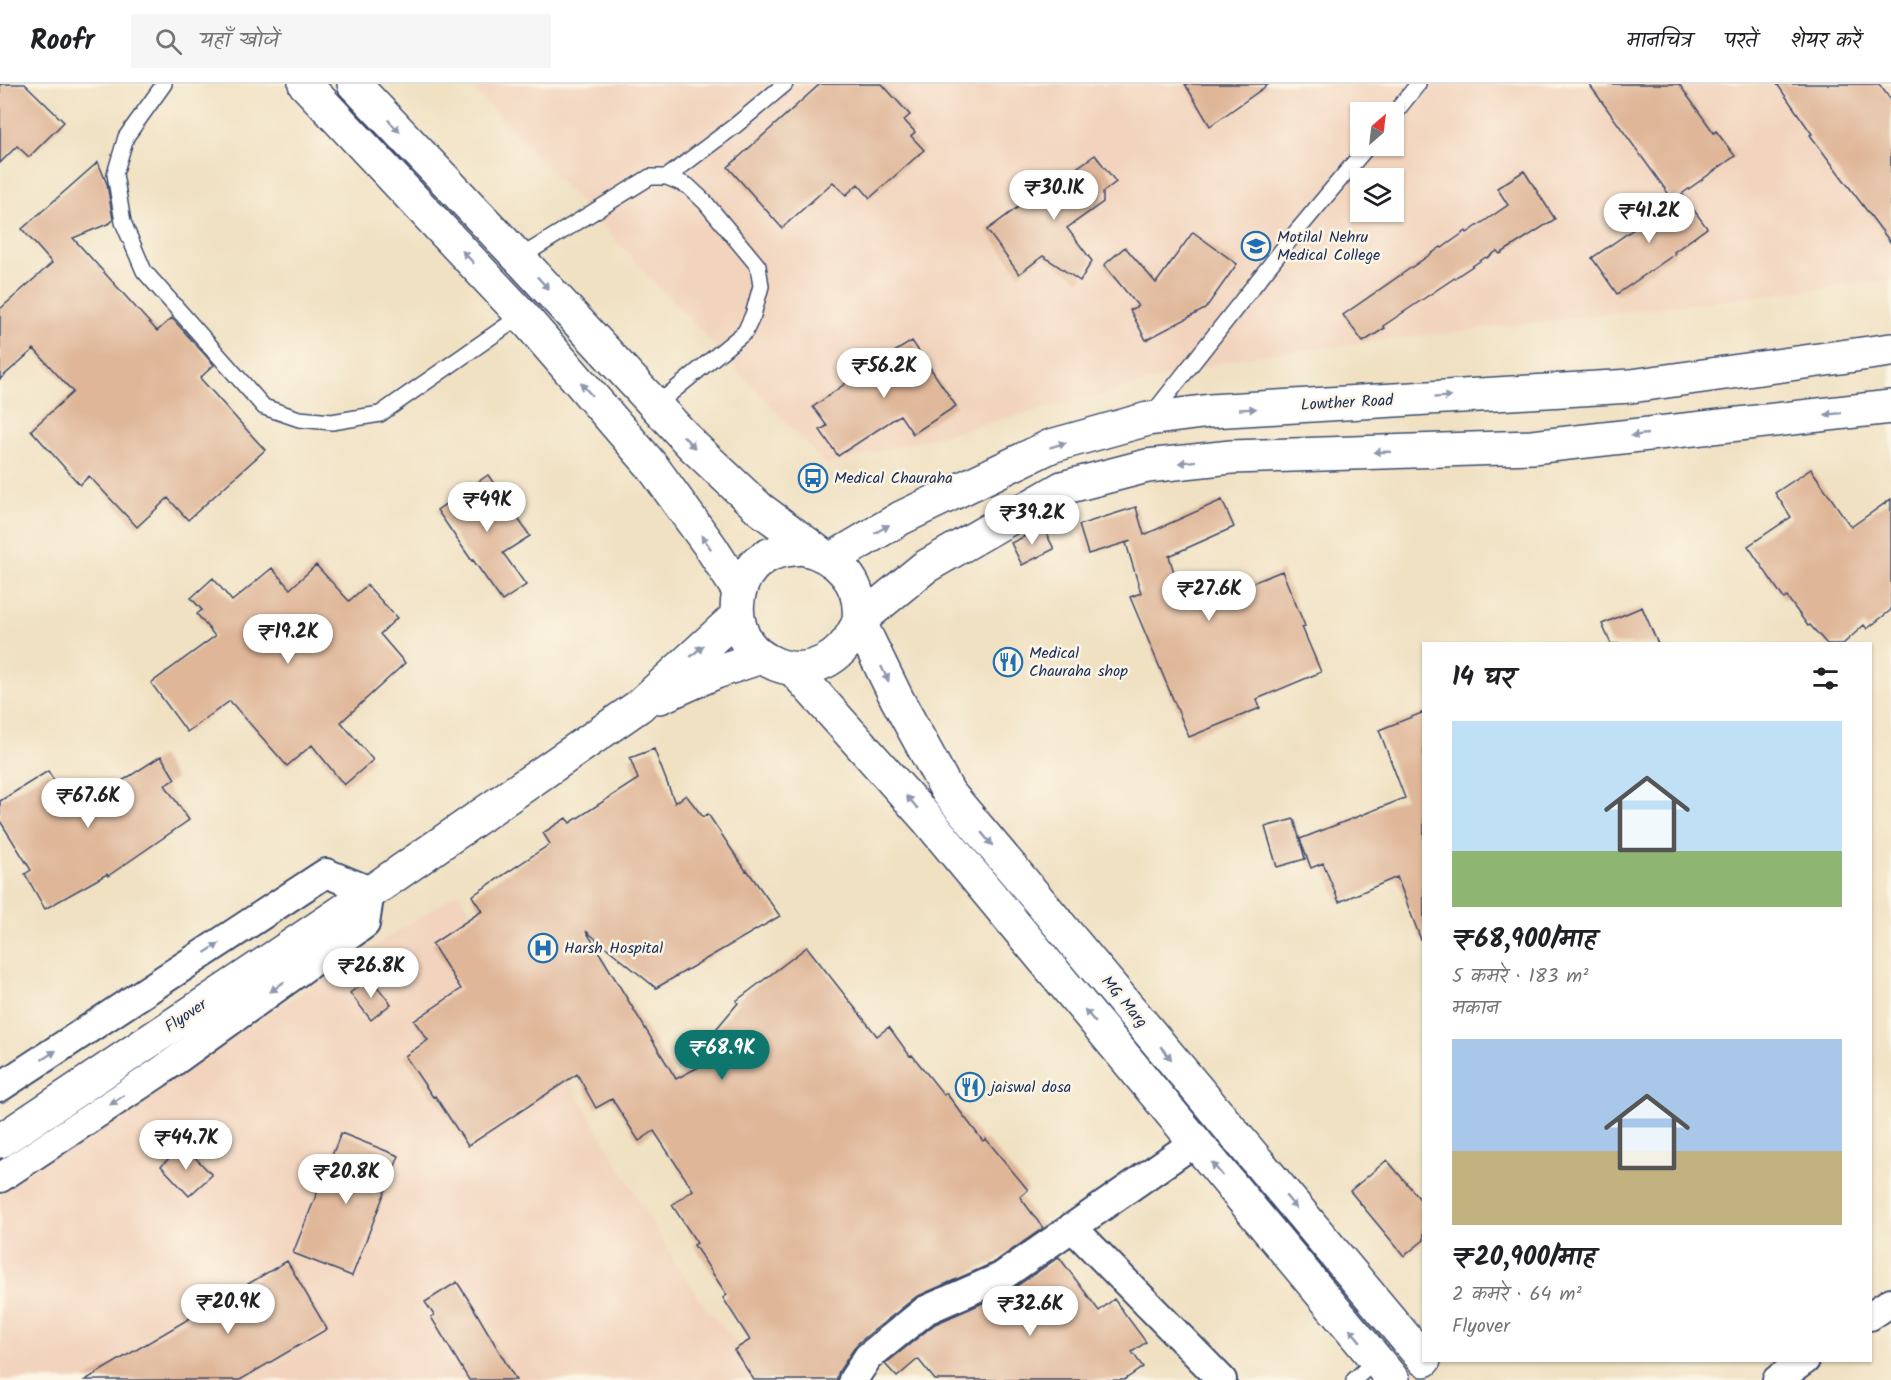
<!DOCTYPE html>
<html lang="hi">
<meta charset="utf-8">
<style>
:root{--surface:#fff;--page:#f6f6f6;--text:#202124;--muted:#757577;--line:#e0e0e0;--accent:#0f766e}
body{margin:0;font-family:Kalam,"Playpen Sans Deva",sans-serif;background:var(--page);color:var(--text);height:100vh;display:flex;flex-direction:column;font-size:22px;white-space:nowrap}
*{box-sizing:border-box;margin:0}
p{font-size:20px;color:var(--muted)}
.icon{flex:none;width:33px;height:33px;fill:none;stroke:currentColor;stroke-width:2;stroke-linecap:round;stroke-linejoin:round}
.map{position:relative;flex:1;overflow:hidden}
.side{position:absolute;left:1422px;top:558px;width:450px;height:720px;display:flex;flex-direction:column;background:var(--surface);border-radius:0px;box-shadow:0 2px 4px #0004}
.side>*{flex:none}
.needle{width:39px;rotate:28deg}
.controls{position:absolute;left:1350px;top:18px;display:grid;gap:12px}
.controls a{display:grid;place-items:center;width:54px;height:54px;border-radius:0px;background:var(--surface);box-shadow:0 2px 4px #0004;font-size:30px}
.price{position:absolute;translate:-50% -51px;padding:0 14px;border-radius:21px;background:#fff;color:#222;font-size:20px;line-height:39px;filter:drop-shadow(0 2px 3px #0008)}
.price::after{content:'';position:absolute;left:50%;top:36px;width:18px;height:14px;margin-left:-9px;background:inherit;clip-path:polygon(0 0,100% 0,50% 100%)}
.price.selected{background:var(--accent);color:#fff}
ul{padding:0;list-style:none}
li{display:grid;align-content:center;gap:12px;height:318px;padding:0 30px}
li span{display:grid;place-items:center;height:186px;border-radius:0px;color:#555}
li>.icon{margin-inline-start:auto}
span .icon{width:108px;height:108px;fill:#fffc;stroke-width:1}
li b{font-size:26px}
h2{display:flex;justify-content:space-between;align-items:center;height:72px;padding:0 30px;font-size:26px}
header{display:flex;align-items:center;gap:36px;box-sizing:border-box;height:84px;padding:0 30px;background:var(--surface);border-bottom:2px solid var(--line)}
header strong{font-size:28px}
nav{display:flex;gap:33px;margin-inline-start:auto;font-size:21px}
.search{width:420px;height:54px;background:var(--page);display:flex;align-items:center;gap:15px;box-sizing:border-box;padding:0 21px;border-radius:0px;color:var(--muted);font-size:22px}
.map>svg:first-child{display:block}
.built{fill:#f2d4be;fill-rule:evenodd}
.building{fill:#dfb698}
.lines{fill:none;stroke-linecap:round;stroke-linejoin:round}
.service-casing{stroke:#3b4a6d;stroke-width:18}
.minor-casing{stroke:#3b4a6d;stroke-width:32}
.secondary-casing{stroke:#3b4a6d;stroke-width:36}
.primary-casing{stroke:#3b4a6d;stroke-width:36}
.service{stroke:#fff;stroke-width:15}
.minor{stroke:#fff;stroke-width:28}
.secondary{stroke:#fff;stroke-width:33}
.primary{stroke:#fff;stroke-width:33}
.oneway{fill:#8d97ae}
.labels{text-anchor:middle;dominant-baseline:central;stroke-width:5;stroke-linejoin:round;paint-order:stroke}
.poi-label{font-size:16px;fill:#1b2f5e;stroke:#fcf5e5;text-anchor:start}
.street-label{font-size:16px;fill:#1b2f5e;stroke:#fcf5e5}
</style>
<header>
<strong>Roofr</strong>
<div class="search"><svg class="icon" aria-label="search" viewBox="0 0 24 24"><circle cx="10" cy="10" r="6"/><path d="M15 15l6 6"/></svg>यहाँ खोजें</div>
<nav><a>मानचित्र</a><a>परतें</a><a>शेयर करें</a></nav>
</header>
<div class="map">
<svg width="1891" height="1296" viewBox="0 0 1891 1296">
<rect width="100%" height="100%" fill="#fcf5e5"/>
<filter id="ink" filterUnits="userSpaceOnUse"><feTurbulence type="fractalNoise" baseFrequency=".0167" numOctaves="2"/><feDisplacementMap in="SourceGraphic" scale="12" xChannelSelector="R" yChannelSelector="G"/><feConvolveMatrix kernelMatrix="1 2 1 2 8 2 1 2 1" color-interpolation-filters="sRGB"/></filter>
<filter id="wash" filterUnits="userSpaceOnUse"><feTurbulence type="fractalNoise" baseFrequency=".008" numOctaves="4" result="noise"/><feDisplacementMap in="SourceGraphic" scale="24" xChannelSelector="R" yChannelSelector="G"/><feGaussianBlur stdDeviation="1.35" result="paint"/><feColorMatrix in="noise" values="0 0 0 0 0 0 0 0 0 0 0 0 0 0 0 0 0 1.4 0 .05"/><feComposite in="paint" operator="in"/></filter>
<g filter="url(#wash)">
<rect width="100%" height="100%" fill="#f0e1c3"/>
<path class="built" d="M469,0H1891V196L1244,273L826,381ZM1360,28H1394V62H1360ZM1360,94H1394V128H1360Z
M459,808L676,1179L703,1220L770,1296H0V1101Z"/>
<g id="blocks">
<path class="building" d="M0,0H25L64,38L29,73L17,62L0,79Z
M820,0H882L910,31L904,36L915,48L911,52L924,66L870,114L858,100L846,111L833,98L782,144L728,83Z
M1185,0H1269L1210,42Z
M1589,0H1679L1714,49L1716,47L1735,72L1673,116Z
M1777,0H1879L1891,16V159L1810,51L1812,50Z
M1095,71L1116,98L1103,108V118L1067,144L1092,177L1080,197L1043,172L1019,190L987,146L1040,107L1041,109Z
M98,78L107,100L113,136L110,139L73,154L157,247L172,234L214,281L200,294L265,366L188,436L168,414L137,443L89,392L80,401L31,346L73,308L34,265L0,295V225L52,179L22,145Z
M1524,87L1555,135L1500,170L1497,167L1487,174L1486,173L1383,242L1385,244L1363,258L1343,231L1441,163L1442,164L1466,147L1467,149L1508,121L1497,104Z
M1683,111L1707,144L1674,168L1675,170L1617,210L1592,174Z
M1193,148L1237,180L1205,225L1146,256L1130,226L1138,222L1104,181L1125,163L1156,199Z
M912,257L956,322L913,350L900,331L838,372L820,346L827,342L813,323L860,289Z
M1811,385L1851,443L1891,415V526L1867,545L1864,541L1843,560H1827L1810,541L1808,542L1787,513L1784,515L1748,462L1791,433L1775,409Z
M488,391L530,452L503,469L526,501L502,517L473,476L472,477L437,426Z
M1222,416L1234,443L1169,472L1185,526L1282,487L1305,542L1302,543L1321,588L1257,615L1260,624L1189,653L1130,513L1141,509L1126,459L1131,457L1088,470L1079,441L1136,423L1144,451Z
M1043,443L1054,465L1022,481L1011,459Z
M316,481L349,517L367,501L397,534L380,550L405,579L341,638L373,676L344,701L312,661L287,682L230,617L187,648L151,599L215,552L197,530L202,526L191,514L213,494L232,517L272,484L290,505Z
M1642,523L1658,560H1611L1602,540Z
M1424,628V855L1421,856L1397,793L1339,818L1323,779L1311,784L1300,755L1405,714L1379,646Z
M654,665L675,719L686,711L703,733L708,730L746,787L747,786L780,832L656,904L586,847L676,995L731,966L712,950L738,919L736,917L807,863L877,952L889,943L910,972L912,971L944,1011L946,1009L983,1057L986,1055L1028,1106L1020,1113L1043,1144L993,1179L916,1213L857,1260L839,1287L836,1296H754L734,1266L750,1256L723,1214L727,1211L694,1161L697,1159L672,1121L693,1106L654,1047L639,1057L612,1015L596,1024L577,990L468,1062L435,1012L433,1013L405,972L428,956L414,937L461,905L432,860L482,827L472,812L550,760L543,749L566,734L570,739L638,695L630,674Z
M161,672L175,695L165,701L189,736L108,792L107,790L45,825L25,790L31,786L0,737V717L48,687L74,728Z
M1294,735L1305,775L1277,783L1265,743Z
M370,894L391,920L371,936L350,909Z
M341,1049L399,1072L352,1192L293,1169Z
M183,1061L212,1091L189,1112L161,1082Z
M1387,1076L1424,1120V1156L1404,1172L1350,1107Z
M1059,1173L1099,1227L1114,1215L1146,1258L1132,1268L1143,1283L1124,1296H935L918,1275L897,1293L885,1280L935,1240L1008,1208Z
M287,1177L327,1245L240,1296H85Z
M457,1198L473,1223L516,1296H469L431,1233L434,1231L425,1218Z"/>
</g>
</g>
<g filter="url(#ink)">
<use href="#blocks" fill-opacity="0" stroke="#3b4a6d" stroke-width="1.5"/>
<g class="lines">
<g class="service-casing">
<path id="service" d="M164,0L126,53L115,90L123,138L144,187L264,323L299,335L332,338L380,330L522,231
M1394,30L1418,0
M667,93L736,41L785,0
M519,174L650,93H667L688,102L705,118L758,182L761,202L753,231L745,248L655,322
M1150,333L1297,147L1368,62
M1354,1296L1376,1276"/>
</g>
<g class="minor-casing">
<path id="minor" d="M0,1003L326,789L370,807L365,840L158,989L0,1094
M1072,1143L1222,1296
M1870,1232L1891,1218
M853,1296L868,1273L926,1226L1001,1193L1195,1058
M1777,1296L1805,1276"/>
</g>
<g class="secondary-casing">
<path id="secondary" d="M305,0L522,231L652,382L710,462L739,507
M354,0L519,174L693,362L760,425L818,468
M859,537L897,615L948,708L1424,1276
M793,585L927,735L1393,1296"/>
</g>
<g class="primary-casing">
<path id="primary" d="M802,464C837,472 863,498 859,536C858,542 852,550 849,556C831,582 798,593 769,577C755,570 744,558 740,543C732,515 742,483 771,470C781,466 792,465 802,464Z
M832,475L901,434L1051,362L1148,335L1210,327L1631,302L1891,266
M859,537L925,483L1062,404L1147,382L1231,373L1532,363L1891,323
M660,613L716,588L761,573
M0,1057L339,830L639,622L737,532"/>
</g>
<use href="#service" class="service"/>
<use href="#minor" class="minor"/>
<use href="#secondary" class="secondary"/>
<use href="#primary" class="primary"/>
</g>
<defs><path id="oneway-solid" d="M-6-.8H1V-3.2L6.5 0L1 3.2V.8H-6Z" transform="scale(1.5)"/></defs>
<g class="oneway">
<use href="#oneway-solid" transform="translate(394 42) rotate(46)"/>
<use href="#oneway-solid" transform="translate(468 173) rotate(-133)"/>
<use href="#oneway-solid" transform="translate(543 199) rotate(47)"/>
<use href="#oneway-solid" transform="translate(586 305) rotate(-131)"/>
<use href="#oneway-solid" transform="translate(1443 313) rotate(-3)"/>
<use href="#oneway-solid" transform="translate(1248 325) rotate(-3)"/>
<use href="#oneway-solid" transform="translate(1833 330) rotate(174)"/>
<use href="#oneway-solid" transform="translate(1639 351) rotate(174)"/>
<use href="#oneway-solid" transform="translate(689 358) rotate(46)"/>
<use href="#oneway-solid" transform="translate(1058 361) rotate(-17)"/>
<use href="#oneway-solid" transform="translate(1382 368) rotate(178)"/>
<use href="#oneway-solid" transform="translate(1187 378) rotate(173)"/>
<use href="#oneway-solid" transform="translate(882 445) rotate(-30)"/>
<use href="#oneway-solid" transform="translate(706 458) rotate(-125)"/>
<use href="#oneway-solid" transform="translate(697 567) rotate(-42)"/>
<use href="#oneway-solid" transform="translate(885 590) rotate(64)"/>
<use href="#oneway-solid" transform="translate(912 718) rotate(-132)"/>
<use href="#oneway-solid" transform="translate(987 755) rotate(50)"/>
<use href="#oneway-solid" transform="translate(212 864) rotate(-33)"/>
<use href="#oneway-solid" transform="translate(277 903) rotate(144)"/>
<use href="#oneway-solid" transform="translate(1090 932) rotate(-130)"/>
<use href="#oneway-solid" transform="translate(1166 969) rotate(50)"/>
<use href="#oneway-solid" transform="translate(49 971) rotate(-33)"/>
<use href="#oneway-solid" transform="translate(117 1016) rotate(146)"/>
<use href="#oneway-solid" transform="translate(1217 1085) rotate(-130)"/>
<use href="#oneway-solid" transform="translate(1291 1118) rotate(50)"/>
<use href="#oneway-solid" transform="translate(1355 1251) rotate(-130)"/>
</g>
</g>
<defs>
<g id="university-ring" transform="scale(1.5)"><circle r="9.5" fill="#fcf5e5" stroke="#1f6fb2" stroke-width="1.5"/><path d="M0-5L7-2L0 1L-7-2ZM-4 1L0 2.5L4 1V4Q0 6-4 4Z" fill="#1f6fb2"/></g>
<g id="bus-ring" transform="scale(1.5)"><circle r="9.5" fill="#fcf5e5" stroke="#1f6fb2" stroke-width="1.5"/><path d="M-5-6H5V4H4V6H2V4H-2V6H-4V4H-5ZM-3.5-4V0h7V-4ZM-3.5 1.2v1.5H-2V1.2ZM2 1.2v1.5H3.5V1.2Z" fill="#1f6fb2"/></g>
<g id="restaurant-ring" transform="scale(1.5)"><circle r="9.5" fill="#fcf5e5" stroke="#1f6fb2" stroke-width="1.5"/><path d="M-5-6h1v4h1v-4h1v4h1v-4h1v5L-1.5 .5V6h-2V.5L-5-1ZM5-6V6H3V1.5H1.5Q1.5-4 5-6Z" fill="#1f6fb2"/></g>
<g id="hospital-ring" transform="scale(1.5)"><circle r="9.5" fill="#fcf5e5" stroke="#1f6fb2" stroke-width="1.5"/><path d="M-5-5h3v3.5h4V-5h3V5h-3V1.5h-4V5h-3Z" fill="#1f6fb2"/></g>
</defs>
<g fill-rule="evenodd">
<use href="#university-ring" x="1256" y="162"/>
<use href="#bus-ring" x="813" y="394"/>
<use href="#restaurant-ring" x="1008" y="578"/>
<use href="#hospital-ring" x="543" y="864"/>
<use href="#restaurant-ring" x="970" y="1003"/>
</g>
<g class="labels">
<g class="poi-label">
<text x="1277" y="153">Motilal Nehru<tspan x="1277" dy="18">Medical College</tspan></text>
<text x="834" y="394">Medical Chauraha</text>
<text x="1029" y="569">Medical<tspan x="1029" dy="18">Chauraha shop</tspan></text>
<text x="564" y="864">Harsh Hospital</text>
<text x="991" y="1003">jaiswal dosa</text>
</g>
<g class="street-label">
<text transform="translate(1347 319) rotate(-3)">Lowther Road</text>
<text transform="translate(1124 918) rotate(50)">MG Marg</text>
<text transform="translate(186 932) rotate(-34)">Flyover</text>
</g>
</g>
</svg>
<div class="controls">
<a><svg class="needle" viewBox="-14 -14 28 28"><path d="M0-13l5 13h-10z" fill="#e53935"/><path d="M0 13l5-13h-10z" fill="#757577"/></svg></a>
<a><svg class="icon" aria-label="layers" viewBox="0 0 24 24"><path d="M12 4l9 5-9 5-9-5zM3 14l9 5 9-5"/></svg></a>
</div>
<b class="price" style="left:1054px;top:137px">₹30.1K</b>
<b class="price" style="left:1649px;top:160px">₹41.2K</b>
<b class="price" style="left:884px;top:315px">₹56.2K</b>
<b class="price" style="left:487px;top:449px">₹49K</b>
<b class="price" style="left:1032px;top:462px">₹39.2K</b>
<b class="price" style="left:1209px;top:538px">₹27.6K</b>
<b class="price" style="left:288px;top:581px">₹19.2K</b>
<b class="price" style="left:88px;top:745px">₹67.6K</b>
<b class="price" style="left:371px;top:915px">₹26.8K</b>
<b class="price selected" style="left:722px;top:997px">₹68.9K</b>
<b class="price" style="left:186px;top:1087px">₹44.7K</b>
<b class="price" style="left:346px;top:1121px">₹20.8K</b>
<b class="price" style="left:228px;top:1251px">₹20.9K</b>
<b class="price" style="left:1030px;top:1253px">₹32.6K</b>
<section class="side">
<h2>14 घर<svg class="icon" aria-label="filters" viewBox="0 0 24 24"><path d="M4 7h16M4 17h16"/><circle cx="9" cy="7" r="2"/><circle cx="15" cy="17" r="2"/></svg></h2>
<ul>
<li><span style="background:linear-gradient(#bfe0f5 70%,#8fb573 0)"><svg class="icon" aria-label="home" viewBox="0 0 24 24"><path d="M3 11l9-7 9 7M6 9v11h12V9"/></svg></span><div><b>₹68,900/माह</b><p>5 कमरे · 183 m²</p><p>मकान</p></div></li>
<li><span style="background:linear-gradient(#a9c7e8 60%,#c2b280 0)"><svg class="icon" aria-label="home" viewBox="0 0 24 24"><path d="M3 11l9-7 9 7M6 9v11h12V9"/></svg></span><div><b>₹20,900/माह</b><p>2 कमरे · 64 m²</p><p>Flyover</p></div></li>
</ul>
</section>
</div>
